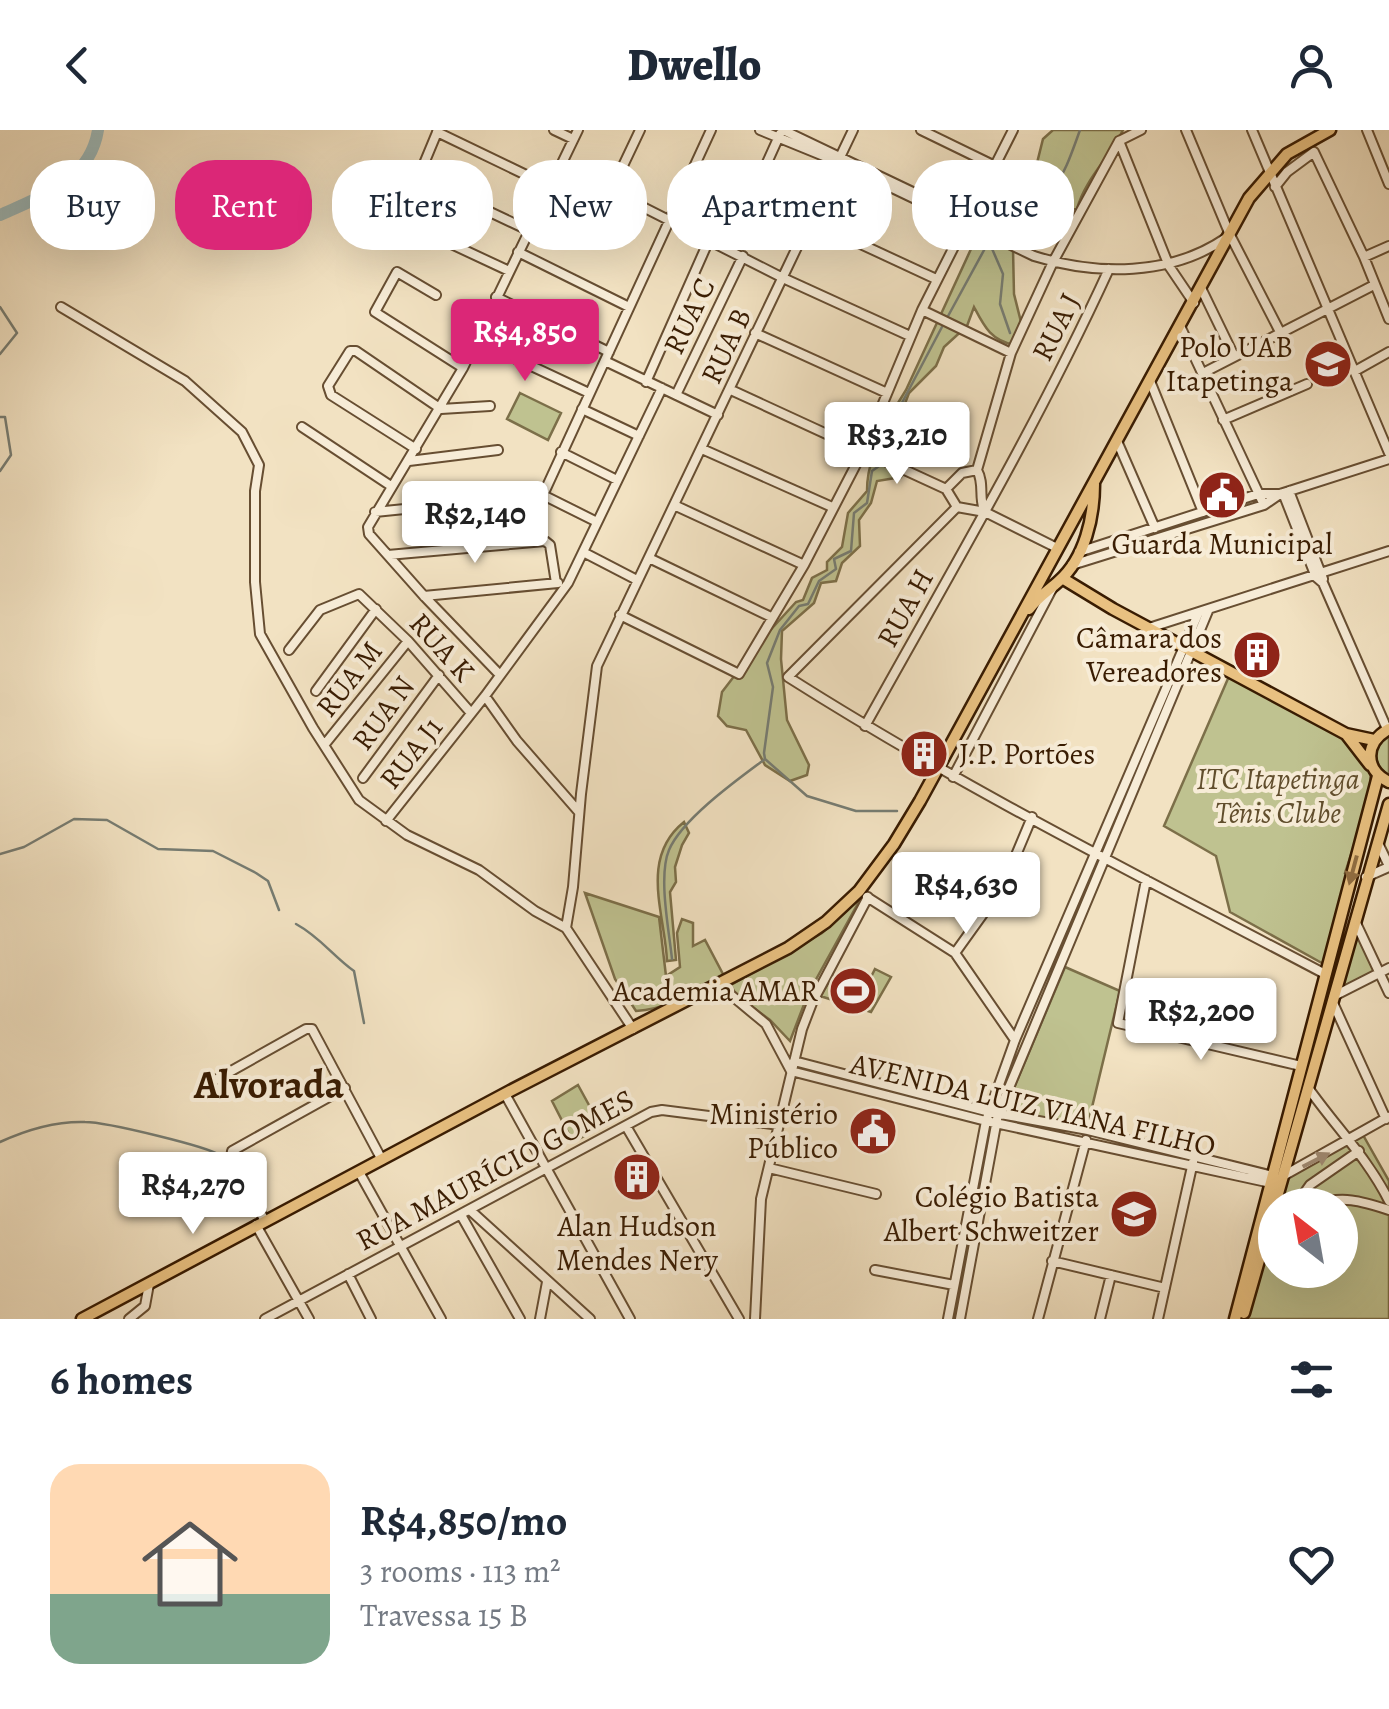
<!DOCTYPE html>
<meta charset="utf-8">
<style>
:root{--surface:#fff;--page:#f2f2f3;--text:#1f2937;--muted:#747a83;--line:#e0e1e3;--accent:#db2777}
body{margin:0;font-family:Alegreya,serif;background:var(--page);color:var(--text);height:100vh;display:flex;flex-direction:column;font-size:38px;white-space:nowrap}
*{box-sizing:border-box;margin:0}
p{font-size:32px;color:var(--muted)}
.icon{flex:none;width:55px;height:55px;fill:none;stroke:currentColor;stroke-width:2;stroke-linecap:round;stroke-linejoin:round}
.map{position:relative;height:1189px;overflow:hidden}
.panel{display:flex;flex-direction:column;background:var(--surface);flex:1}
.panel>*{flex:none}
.banner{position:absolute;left:30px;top:30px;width:1330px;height:90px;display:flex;gap:20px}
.needle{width:65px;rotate:329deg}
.buttons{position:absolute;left:1258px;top:1058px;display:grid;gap:20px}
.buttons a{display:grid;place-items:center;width:100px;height:100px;border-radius:50%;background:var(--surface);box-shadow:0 10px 40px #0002;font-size:50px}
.price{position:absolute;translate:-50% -85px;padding:0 22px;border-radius:10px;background:#fff;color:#222;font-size:32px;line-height:65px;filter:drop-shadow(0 2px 5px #0008)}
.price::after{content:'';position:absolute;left:50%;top:60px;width:30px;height:22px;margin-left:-15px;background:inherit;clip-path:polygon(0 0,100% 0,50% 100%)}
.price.on{background:var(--accent);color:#fff}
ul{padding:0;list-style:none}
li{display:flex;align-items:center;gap:30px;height:250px;padding:0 50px}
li+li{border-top:2px solid var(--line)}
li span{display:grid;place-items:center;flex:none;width:280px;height:200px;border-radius:30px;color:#555}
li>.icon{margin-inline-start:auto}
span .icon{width:120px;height:120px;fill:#fffc;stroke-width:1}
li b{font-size:42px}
h2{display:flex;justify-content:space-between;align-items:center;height:120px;padding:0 50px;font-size:42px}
.tag{padding:0 35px;border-radius:40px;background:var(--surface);box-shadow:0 10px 40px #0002;font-size:35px;line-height:90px}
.tag.on{background:var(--accent);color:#fff}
header{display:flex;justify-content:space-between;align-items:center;height:130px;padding:0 50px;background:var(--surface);font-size:45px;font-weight:800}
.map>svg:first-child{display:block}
.green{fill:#bfc290;stroke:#7c6f49;stroke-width:2.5;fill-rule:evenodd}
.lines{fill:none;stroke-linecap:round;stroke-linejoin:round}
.stream{stroke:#767c72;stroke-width:2.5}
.river{stroke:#9fbcbd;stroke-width:12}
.minor-casing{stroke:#674e32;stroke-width:12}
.major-casing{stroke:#391c02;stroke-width:15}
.minor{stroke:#f7ecd7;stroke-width:8}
.major{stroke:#e9c181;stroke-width:10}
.oneway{fill:#916e42}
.oneway2{fill:#a28e77}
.labels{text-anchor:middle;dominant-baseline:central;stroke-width:8;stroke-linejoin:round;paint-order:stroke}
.street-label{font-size:30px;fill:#391c02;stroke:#f7ecd7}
.poi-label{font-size:30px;fill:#391c02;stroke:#f7ecd7;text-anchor:end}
.park-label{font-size:30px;font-style:italic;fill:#614e2d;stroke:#f7ecd7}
.district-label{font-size:40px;font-weight:bold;fill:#391c02;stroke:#f7ecd7}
</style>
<header><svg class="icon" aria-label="back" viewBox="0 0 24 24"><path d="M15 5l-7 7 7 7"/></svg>Dwello<svg class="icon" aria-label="person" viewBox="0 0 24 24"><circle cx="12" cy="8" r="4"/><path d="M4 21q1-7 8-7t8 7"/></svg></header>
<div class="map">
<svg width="1389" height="1189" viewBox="0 0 1389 1189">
<rect width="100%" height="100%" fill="#f2e2c2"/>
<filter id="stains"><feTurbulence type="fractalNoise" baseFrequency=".002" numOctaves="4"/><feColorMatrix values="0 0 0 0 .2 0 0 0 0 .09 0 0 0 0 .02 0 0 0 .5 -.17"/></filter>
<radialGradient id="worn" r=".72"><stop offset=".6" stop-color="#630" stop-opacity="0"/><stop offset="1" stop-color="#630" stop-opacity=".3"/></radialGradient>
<path class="green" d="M1053,0H1123C1111,26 1085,49 1077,79L1037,81L1016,102L1005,101L994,95L1003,65L1036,37L1043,9Z
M977,106L1013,119L1014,164L1022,196L1015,215C991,211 984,196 974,177L967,196L944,217L936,236L909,263L896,297L898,306L912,327L901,347L877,351L871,373L859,390L860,416L842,433L836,451L821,453L814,473L782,501L781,529L787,590L809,635L807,645L790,651L765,635L746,600L727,596L718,586L722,562L765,506L796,472L803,470L812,448L827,440V432L842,417L848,383L867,361C867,338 875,314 892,299L890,286L906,260Z
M520,263L561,283L548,310L507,289Z
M1230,544L1348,606L1370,637L1371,664L1345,743L1354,747L1329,837L1230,782L1216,726L1164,696Z
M1389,605V646C1372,635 1372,616 1389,605Z
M684,692L689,703L682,715L675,737L676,752L670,762L676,830L667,831C665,784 639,728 684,692Z
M585,763L659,787L666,846L680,837L677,803L682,789L693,793V816L705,810L724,846C696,861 669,879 636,881L615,849Z
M862,766L808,864L790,911L770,890L736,865L731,855L822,803Z
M1360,796L1380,840L1341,861Z
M1065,837L1120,861L1087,998L1005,979Z
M875,839L891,847L871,882L820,866L833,846L866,857Z
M578,955L601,997L573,1012L552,971Z
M1363,1005L1389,1051V1189H1247C1251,1177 1256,1164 1259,1151C1268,1116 1267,1077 1287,1045ZM1275,1075H1340V1140H1275Z"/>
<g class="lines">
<path class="stream" d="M997,106L1002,85C1057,69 1062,50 1080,0
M990,114L1003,144L1000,174L1010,203
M0,177L17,203L0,224
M947,188L989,111
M0,287H5L11,325L0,341
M887,327L895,315V286L943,195
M882,334L872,341L867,373L854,383L851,421L834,429L836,439L819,451L808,474L799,476L780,500L767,533L773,557L764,623L765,629L807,666L856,681H897
M0,724L24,717L74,689L107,690L158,719L213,721L256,743L268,751L279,780
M296,794C320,807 333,826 354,841L364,893
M672,829C669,800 658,746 669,720C682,689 738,649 765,629
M0,1012C26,1000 55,991 85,992C107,992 209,1017 219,1025"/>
<path class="river" d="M0,85C41,66 90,51 98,0"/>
<g class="minor-casing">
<path id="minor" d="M438,0L418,48L528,100
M554,0L573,9
M760,0L836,31L1034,126C1097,146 1171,146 1226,108
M783,0L919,65
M921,0L995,36
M1186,0L1230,105L1280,202
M1252,0L1389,323
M1367,0L1389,54
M437,2L549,56
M1119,11L1169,136L1194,173
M1119,11L1141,0
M560,35L783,148L910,206
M1275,57L1287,42L1314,22L1364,127L1389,189
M611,61L640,0
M811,91L936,149
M423,110L430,104L509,141
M728,119L780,4
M518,122L629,177
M1364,127L1389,116
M1202,160L1234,226
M436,165L397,142L375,182L463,238
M496,167L609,222
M61,177L185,251L242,302L259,335L255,361V452L260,504L313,598L359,670L407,705L479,740L535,781L566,798
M922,180L1011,223
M1181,198L1264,375
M755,203L887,263
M476,210L589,263
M605,231L718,285
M1355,241L1389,222
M1203,243L1374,155
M1150,251L1203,382
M646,252L709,110
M731,260L946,359L957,377L985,382L1057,418
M676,265L743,126
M582,279L639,306
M1223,290L1307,254
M302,297L391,356
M1117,311L1155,398
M416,319L331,265L328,256L350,221H356L441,279L490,276
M702,319L832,377
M561,322L617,350
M409,331L498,320
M946,359L962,343L977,340
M1289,361L1323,449
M1283,363L1316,447L1323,453L1387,599
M543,365L711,0
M543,365L597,392
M674,375L804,435
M957,377L788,547C961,657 1145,749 1325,844
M375,382L543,365
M985,382C978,369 985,354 977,340L1011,223L1053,132L1119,11
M583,422L637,450
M1079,422L1258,364H1280L1389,329
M388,425L545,411L550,415L556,453
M649,428L771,487
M1072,435L1264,375L1280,364
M424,466L558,453
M620,485L739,544L804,435L863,321L922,180L1013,0
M1152,497L1389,421
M289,520L320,480L359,464L408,511L471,583
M500,545L424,466L369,404L368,397L463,238L578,0
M316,561L376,479
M485,566L517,611L579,682
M865,596C949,445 1037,296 1109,139
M325,614L408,511
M953,647L1052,459
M363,648L439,545
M386,691L485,566L568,453L662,258
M1378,713L1389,736
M1366,747L1389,737
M1146,750L1118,893L1301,936
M867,767L955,823L1015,910
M1355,791L1389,863
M955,823L1003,756L1032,687
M719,855L766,894L791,941
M1334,866L1389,838
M1333,873L1386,989
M633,899L566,798L573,757L581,664L597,536L853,0
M794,931L989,982L1088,1000L1273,1046
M791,941L986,991L1271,1053
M208,954L306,899H312L382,1030
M1309,959C1336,997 1368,1029 1389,1071
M505,964L630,1189
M626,996L739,1189
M769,1038L876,1064
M359,1042L441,1189
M1283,1046L1388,987
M1296,1075L1310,1055L1359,1021
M1314,1075C1342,1065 1361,1071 1389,1080
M471,1081L590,1189
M461,1085L520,1189
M265,1091L231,1028L232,1021L345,958
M256,1095L309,1189
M1052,1131L1165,1158
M875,1140L954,1155
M348,1144L371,1189
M129,1189L145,1176L149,1154
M265,1189L651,982L662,980L779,995
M540,1189L547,1152
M755,1189L761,1069L802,899L812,873L868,767
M948,1189L986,991L1015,910L1198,484
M960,1189L998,984L1208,481
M1038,1189L1086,1010
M1100,1189L1111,1145
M1158,1189L1193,1032"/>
</g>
<g class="major-casing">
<path id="major" d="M1062,448L1113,479L1346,604L1374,610
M1029,479C1038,467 1048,461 1059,451C1085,428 1094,387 1094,354
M1389,599C1365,612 1363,639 1389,652
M1346,604L1370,635
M1261,1125L1270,1121L1273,1115L1270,1098
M1244,1183L1389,674
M82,1189L510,961L788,818L826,792L859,761L894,714L920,671L1249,68L1287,24L1330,0
M1235,1189L1378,646"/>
</g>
<use href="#minor" class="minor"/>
<use href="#major" class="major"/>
</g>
<defs><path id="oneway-solid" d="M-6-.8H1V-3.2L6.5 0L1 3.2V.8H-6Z" transform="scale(2.5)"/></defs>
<use class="oneway" href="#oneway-solid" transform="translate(1353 740) rotate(105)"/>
<use class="oneway2" href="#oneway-solid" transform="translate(1316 1030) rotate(-27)"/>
<defs>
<g id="university-disc" transform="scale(2.5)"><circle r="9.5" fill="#8f2418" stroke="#f7ecd7"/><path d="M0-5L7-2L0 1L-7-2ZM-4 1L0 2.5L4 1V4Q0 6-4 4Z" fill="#fff"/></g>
<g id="civic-disc" transform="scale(2.5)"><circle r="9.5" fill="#8f2418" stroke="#f7ecd7"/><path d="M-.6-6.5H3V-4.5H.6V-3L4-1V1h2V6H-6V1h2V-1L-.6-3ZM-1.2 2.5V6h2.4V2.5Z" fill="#fff"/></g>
<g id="building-disc" transform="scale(2.5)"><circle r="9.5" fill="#8f2418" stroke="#f7ecd7"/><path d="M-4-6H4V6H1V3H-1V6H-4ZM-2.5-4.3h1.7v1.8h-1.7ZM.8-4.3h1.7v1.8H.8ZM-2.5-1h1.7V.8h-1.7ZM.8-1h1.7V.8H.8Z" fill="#fff"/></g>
<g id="stadium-disc" transform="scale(2.5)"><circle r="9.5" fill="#8f2418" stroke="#f7ecd7"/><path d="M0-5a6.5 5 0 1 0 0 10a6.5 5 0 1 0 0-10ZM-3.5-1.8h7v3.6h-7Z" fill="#fff"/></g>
<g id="school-disc" transform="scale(2.5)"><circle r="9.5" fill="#8f2418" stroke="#f7ecd7"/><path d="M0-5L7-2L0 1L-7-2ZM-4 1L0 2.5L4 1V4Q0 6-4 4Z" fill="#fff"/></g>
</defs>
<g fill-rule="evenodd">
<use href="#university-disc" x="1328" y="234"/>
<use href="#civic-disc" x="1222" y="365"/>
<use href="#building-disc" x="1257" y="525"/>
<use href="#building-disc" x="924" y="624"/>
<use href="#stadium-disc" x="853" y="861"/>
<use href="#civic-disc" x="873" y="1001"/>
<use href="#building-disc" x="637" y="1047"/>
<use href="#school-disc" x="1134" y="1084"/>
</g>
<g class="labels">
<g class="street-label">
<text transform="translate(689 186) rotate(-64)">RUA C</text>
<text transform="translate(1056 197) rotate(-63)">RUA J</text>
<text transform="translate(726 216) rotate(-65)">RUA B</text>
<text transform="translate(905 478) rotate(-61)">RUA H</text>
<text transform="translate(442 517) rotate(48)">RUA K</text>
<text transform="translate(349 549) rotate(-52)">RUA M</text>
<text transform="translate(383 583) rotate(-54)">RUA N</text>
<text transform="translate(411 623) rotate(-52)">RUA J1</text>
<text transform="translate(1033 975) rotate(13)">AVENIDA LUIZ VIANA FILHO</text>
<text transform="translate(495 1040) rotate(-28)">RUA MAURÍCIO GOMES</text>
</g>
<g class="poi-label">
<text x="1293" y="217">Polo UAB<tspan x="1293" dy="34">Itapetinga</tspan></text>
<text x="1222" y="414" text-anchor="middle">Guarda Municipal</text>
<text x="1222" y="508">Câmara dos<tspan x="1222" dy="34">Vereadores</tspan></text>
<text x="959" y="624" text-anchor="start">J.P. Portões</text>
<text x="818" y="861">Academia AMAR</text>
<text x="838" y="984">Ministério<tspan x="838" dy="34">Público</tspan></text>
<text x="1099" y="1067">Colégio Batista<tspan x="1099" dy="34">Albert Schweitzer</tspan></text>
<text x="637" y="1096" text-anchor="middle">Alan Hudson<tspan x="637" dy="34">Mendes Nery</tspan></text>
</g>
<g class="park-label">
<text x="1278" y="649">ITC Itapetinga<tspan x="1278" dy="34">Tênis Clube</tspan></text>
</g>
<g class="district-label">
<text x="269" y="954">Alvorada</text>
</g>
</g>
<rect width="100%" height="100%" filter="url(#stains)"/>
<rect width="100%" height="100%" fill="url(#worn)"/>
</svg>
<div class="buttons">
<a><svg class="needle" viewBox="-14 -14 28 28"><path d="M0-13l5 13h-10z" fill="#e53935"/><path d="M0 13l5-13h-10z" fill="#747a83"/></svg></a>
</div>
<b class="price on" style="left:525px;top:254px">R$4,850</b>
<b class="price" style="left:897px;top:357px">R$3,210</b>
<b class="price" style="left:475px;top:436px">R$2,140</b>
<b class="price" style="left:966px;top:807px">R$4,630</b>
<b class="price" style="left:1201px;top:933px">R$2,200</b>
<b class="price" style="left:193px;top:1107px">R$4,270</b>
<div class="banner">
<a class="tag">Buy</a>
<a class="tag on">Rent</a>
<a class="tag">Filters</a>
<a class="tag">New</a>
<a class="tag">Apartment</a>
<a class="tag">House</a>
</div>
</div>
<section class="panel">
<h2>6 homes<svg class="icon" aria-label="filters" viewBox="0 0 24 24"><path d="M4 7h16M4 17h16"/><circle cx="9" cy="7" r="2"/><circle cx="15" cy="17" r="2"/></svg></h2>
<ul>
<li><span style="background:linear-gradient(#ffd9b3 65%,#7fa58c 0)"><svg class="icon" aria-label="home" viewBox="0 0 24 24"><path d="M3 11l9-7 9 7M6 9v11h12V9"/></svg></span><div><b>R$4,850/mo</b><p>3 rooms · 113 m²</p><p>Travessa 15 B</p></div><svg class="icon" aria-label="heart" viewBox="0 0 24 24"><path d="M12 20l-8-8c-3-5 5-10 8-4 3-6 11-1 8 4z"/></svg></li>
</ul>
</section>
